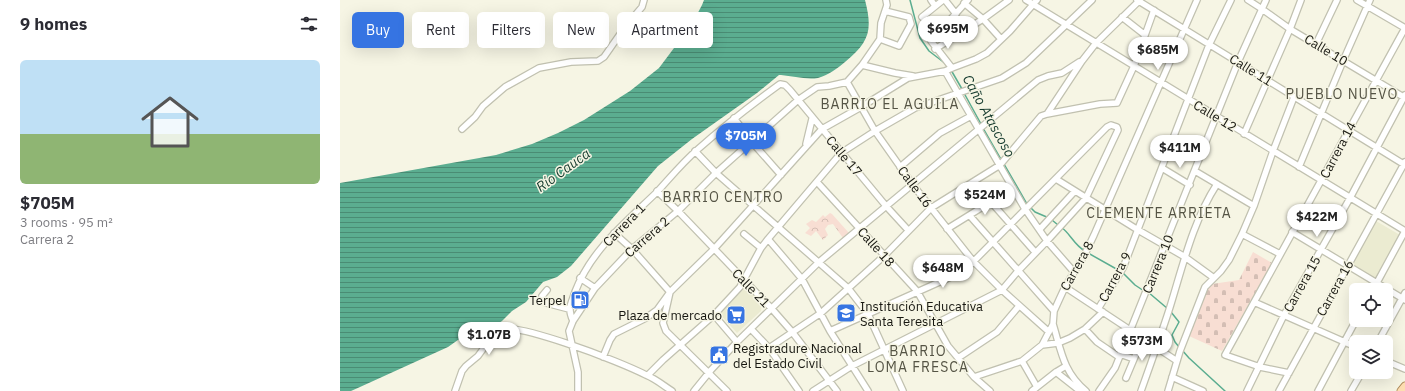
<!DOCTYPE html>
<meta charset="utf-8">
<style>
:root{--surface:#fff;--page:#f2f2f3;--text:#2b2b33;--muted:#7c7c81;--line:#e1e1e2;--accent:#3674e2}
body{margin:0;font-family:"IBM Plex Sans",sans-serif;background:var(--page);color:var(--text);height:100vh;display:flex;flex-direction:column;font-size:15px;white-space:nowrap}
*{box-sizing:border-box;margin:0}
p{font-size:13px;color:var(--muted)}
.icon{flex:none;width:22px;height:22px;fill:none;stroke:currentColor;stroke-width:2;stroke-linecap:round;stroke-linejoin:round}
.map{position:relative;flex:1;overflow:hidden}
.panel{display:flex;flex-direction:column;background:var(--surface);width:340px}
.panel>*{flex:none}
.banner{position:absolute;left:12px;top:12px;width:380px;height:36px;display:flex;gap:8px}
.buttons{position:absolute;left:1009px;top:283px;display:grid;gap:8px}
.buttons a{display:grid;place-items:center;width:44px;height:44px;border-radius:6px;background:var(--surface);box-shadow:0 4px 16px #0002;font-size:20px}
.price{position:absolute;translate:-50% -34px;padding:0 9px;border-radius:14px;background:#fff;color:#222;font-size:13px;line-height:26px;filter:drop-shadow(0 1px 2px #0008)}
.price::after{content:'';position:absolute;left:50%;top:24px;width:12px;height:9px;margin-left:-6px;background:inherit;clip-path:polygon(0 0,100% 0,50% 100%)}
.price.selected{background:var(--accent);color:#fff}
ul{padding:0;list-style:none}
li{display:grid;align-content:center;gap:8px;height:212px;padding:0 20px}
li+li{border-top:1px solid var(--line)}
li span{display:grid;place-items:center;height:124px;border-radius:6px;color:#555}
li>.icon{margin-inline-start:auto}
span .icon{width:72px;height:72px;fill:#fffc;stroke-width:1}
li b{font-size:17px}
h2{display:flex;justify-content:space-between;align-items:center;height:48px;padding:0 20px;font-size:17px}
.pill{padding:0 14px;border-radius:6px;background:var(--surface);box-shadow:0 4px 16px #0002;font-size:14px;line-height:36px}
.pill.selected{background:var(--accent);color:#fff}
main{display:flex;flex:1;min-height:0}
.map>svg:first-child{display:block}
.built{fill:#ebebd1}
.forest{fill:url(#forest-crowns)}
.cemetery{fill:url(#cemetery-stones)}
.water{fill:url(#water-rules)}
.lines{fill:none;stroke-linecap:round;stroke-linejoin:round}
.stream{stroke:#5bad90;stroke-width:1.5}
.minor-casing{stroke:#c1c1b0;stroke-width:8}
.major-casing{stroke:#ac8957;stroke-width:9}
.minor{stroke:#fff;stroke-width:5.5}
.major{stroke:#fdddb1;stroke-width:7}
.labels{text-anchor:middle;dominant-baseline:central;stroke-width:3;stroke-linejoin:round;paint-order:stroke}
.street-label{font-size:13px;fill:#161610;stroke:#f6f5e4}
.poi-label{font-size:13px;fill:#161610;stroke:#f6f5e4;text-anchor:end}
.neighbourhood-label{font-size:14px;letter-spacing:1px;fill:#555445;stroke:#f6f5e4}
.water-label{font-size:14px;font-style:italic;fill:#143a2d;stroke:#f6f5e4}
</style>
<main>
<section class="panel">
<h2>9 homes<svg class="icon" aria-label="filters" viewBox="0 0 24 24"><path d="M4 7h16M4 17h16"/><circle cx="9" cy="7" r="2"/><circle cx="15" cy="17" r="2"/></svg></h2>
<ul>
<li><span style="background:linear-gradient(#bfe0f5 60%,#8fb573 0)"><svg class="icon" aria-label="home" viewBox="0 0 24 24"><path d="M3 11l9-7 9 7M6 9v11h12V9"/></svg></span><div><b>$705M</b><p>3 rooms · 95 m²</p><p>Carrera 2</p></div></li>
</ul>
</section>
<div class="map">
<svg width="1065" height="391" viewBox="0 0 1065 391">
<defs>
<pattern id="forest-crowns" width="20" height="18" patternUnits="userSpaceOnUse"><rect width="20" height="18" fill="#f8ded3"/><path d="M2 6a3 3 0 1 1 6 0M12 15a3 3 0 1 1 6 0" fill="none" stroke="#d4beb4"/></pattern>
<pattern id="cemetery-stones" width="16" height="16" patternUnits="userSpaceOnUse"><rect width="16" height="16" fill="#f8ded3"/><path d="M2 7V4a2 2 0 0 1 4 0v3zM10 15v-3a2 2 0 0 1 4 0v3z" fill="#d4beb4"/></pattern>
<pattern id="water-rules" width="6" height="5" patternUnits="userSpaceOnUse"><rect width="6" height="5" fill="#5bad90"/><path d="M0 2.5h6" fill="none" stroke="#4a8c74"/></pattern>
</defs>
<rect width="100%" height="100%" fill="#f6f5e4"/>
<path class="built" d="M1036,221L1060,235L1036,279L1012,266Z
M406,287L422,304L421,311L397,333L379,313Z"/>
<path class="forest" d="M490,213L492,214L509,233L503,238L493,224L488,225L485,229L488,235L483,240L476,231L471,236L465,233L470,228L466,224L472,220L476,222L483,215L485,217Z"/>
<path class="cemetery" d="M913,252L932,263L882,351L849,336L865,292L872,284L899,280Z"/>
<path class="water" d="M364,0H525C533,31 529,42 505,62C497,69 488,75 478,78C466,80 453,76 441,75H439L417,93L352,139L318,166L231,266L217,277L203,282L186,302L172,311L162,321L154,326L125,335L108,347L20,387L11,391H0V183L156,155L192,144L218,133L244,120L290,91L319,68L352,24L362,5Z"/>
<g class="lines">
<path class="stream" d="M570,0L580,38L589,51L606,64
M611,70L622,89
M624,93L641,124
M643,128L662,161
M664,164L687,204
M690,207L695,212L709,218
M712,220L718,225
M721,227C730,233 734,245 745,251
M748,253L780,271
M783,273L795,285L804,291
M808,292L828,309
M831,312L839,322L832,335L835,342L839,347
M842,350L849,358L885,391"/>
<g class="minor-casing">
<path id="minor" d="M591,0L595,6
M605,0L616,14
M686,0L1065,231
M797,0L1065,165
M908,0L922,9L950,29L1065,98
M1017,0L1065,28
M624,3L643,19L661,39
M582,17L603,0
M782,17L805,35
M540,39L559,46L571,24L569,17L545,11
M976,44L997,0
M595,49L643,19L669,0
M522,65L555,73L573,76
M612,68L591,41L628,0
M605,71L685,209L707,241L734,272
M507,82L535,131L573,185L633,261L662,290L709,332
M707,114L760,104L777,103L794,66L814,10
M394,118L411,141L441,175
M122,129L135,117L143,106L165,87L199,68L231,62L258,61L264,57L285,27L302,7L304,0
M904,134L950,29L961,0
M466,144L472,119
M355,151L376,173L508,288L528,314L563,391
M560,167L600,133L631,116
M959,167L1003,61L1030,0
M822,168L850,185
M855,171L914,206
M716,179L798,230L845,257L874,278
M477,182L577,291L608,346L634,377L650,391
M317,191L338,211L432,309L453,333L497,391
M651,202L695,252
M630,216L714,311
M607,229L673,188
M700,229L735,191
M952,232L1065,300
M274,233L292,249L330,292L323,323L326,331L387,391
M404,234L421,248
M902,234L940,254
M428,239L462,279L490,331L528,391
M240,278L255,288
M725,287L837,361
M207,290L202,296L206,303L229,309
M1033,290L1065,231
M914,302L1016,347
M758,309L783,268L869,45L891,0
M374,315L397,342
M233,321C227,307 231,305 235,292C251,250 286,222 317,192C330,178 342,163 357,150C383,127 411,105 440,84L445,85L450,90L546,206L568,230
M713,324C721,350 723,372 746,391
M149,329C172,319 281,362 306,375C316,379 324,386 332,391
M411,329L429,348L459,391
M745,329L757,342L779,357
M1038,342L1065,293
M702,345L713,324L714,311L719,300L725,287L744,256L754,235L857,0
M429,348L481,313L544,256L591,208L660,165L701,116L707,114L742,61L756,43L800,0
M780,354L794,359
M263,357L270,340L274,334L306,318L317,310L330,292L374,249L482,129L521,107L568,78L605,71L612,68L636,59L647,53L670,31L697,0
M618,358L657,332L679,306
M682,361L697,387
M1046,361L1065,369
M716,372L740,391
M949,373L920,367L885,355L1065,28
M308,375L323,360L374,315L400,287L421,248L428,239L501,153L535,131L575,108L662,78L686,63L752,0
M634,377L682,361L702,345L718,343L730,338L745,329L763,312
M832,377L863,391
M786,378L802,340
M115,391L122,371L126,366L138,356L146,345L153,328
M238,391V372L229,331L233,321L255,288L292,249L338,211L376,173L458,100L477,87L489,86L507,82L522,65L540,39L541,23L547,5L546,0
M354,391L371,370L397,342L479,262L698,80L708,76L722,73L739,62
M473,391L512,366L662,290L678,271L707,241L746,198L778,130L777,127L771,125L767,127L624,271L490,331
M692,391L716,372L726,366
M759,391L775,368L790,331L898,62L926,0
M801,391C811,363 821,335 830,307C843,265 853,221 877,184
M828,391L840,351L865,287L881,271L889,260L902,234L914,206L933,151L954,97
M907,391L944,315L1010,198L1065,95
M939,391L1065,162
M978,391L1016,320
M1011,391L1022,372"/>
</g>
<g class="major-casing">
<path id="major" d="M1061,391L1065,386"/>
</g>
<use href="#minor" class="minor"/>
<use href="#major" class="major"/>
</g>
<defs>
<g id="fuel-square" transform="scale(1)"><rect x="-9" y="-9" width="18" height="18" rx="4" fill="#3674e2" stroke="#f6f5e4"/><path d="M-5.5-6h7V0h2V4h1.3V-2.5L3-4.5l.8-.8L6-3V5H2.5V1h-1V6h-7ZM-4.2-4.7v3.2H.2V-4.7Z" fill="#fff"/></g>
<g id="school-square" transform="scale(1)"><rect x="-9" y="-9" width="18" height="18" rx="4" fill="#3674e2" stroke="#f6f5e4"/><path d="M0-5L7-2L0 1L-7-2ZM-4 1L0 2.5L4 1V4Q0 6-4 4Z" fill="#fff"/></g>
<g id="supermarket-square" transform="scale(1)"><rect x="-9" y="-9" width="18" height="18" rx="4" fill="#3674e2" stroke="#f6f5e4"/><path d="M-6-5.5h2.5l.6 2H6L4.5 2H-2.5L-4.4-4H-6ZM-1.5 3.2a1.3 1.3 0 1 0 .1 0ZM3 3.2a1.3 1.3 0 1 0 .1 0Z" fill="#fff"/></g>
<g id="civic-square" transform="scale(1)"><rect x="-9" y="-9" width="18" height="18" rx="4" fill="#3674e2" stroke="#f6f5e4"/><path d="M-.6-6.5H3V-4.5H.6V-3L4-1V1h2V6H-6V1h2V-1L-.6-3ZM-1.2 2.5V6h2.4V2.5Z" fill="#fff"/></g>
</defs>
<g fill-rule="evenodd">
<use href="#fuel-square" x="240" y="300"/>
<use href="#school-square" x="506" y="313"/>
<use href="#supermarket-square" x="396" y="315"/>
<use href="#civic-square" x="379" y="355"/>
</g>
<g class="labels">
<g class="street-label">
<text transform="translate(986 50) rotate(31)">Calle 10</text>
<text transform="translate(911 70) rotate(32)">Calle 11</text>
<text transform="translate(875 116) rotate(31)">Calle 12</text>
<text transform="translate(998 150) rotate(-62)">Carrera 14</text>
<text transform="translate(504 156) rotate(50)">Calle 17</text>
<text transform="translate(575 187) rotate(53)">Calle 16</text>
<text transform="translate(284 225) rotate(-46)">Carrera 1</text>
<text transform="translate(307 237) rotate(-41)">Carrera 2</text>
<text transform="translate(536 247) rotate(48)">Calle 18</text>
<text transform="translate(818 264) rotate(-68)">Carrera 10</text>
<text transform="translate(737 266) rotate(-61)">Carrera 8</text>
<text transform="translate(775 277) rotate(-62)">Carrera 9</text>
<text transform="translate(962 284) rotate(-61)">Carrera 15</text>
<text transform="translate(411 288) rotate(46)">Calle 21</text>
<text transform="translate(995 288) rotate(-61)">Carrera 16</text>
</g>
<g class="poi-label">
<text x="226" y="300">Terpel</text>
<text x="520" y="306" text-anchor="start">Institución Educativa<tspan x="520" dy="15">Santa Teresita</tspan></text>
<text x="382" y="315">Plaza de mercado</text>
<text x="393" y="348" text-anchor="start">Registradure Nacional<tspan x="393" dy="15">del Estado Civil</tspan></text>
</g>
<g class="neighbourhood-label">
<text x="1002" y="94">PUEBLO NUEVO</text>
<text x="550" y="104">BARRIO EL AGUILA</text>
<text x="383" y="197">BARRIO CENTRO</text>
<text x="819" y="213">CLEMENTE ARRIETA</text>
<text x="578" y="351">BARRIO<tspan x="578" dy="16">LOMA FRESCA</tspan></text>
</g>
<g class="water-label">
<text transform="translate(649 116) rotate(61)">Caño Atascoso</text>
<text transform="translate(223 170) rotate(-36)">Río Cauca</text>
</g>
</g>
</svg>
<div class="buttons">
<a><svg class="icon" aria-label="locate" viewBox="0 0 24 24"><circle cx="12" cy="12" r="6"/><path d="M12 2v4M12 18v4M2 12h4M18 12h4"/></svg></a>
<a><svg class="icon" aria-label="layers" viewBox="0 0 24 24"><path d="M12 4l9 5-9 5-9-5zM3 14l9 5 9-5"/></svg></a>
</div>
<b class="price" style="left:608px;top:50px">$695M</b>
<b class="price" style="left:818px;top:71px">$685M</b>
<b class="price selected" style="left:406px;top:157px">$705M</b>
<b class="price" style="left:840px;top:169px">$411M</b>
<b class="price" style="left:645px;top:216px">$524M</b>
<b class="price" style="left:977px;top:238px">$422M</b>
<b class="price" style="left:603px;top:289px">$648M</b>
<b class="price" style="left:149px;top:356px">$1.07B</b>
<b class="price" style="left:802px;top:362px">$573M</b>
<div class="banner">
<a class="pill selected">Buy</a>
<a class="pill">Rent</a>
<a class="pill">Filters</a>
<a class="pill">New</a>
<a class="pill">Apartment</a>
</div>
</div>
</main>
